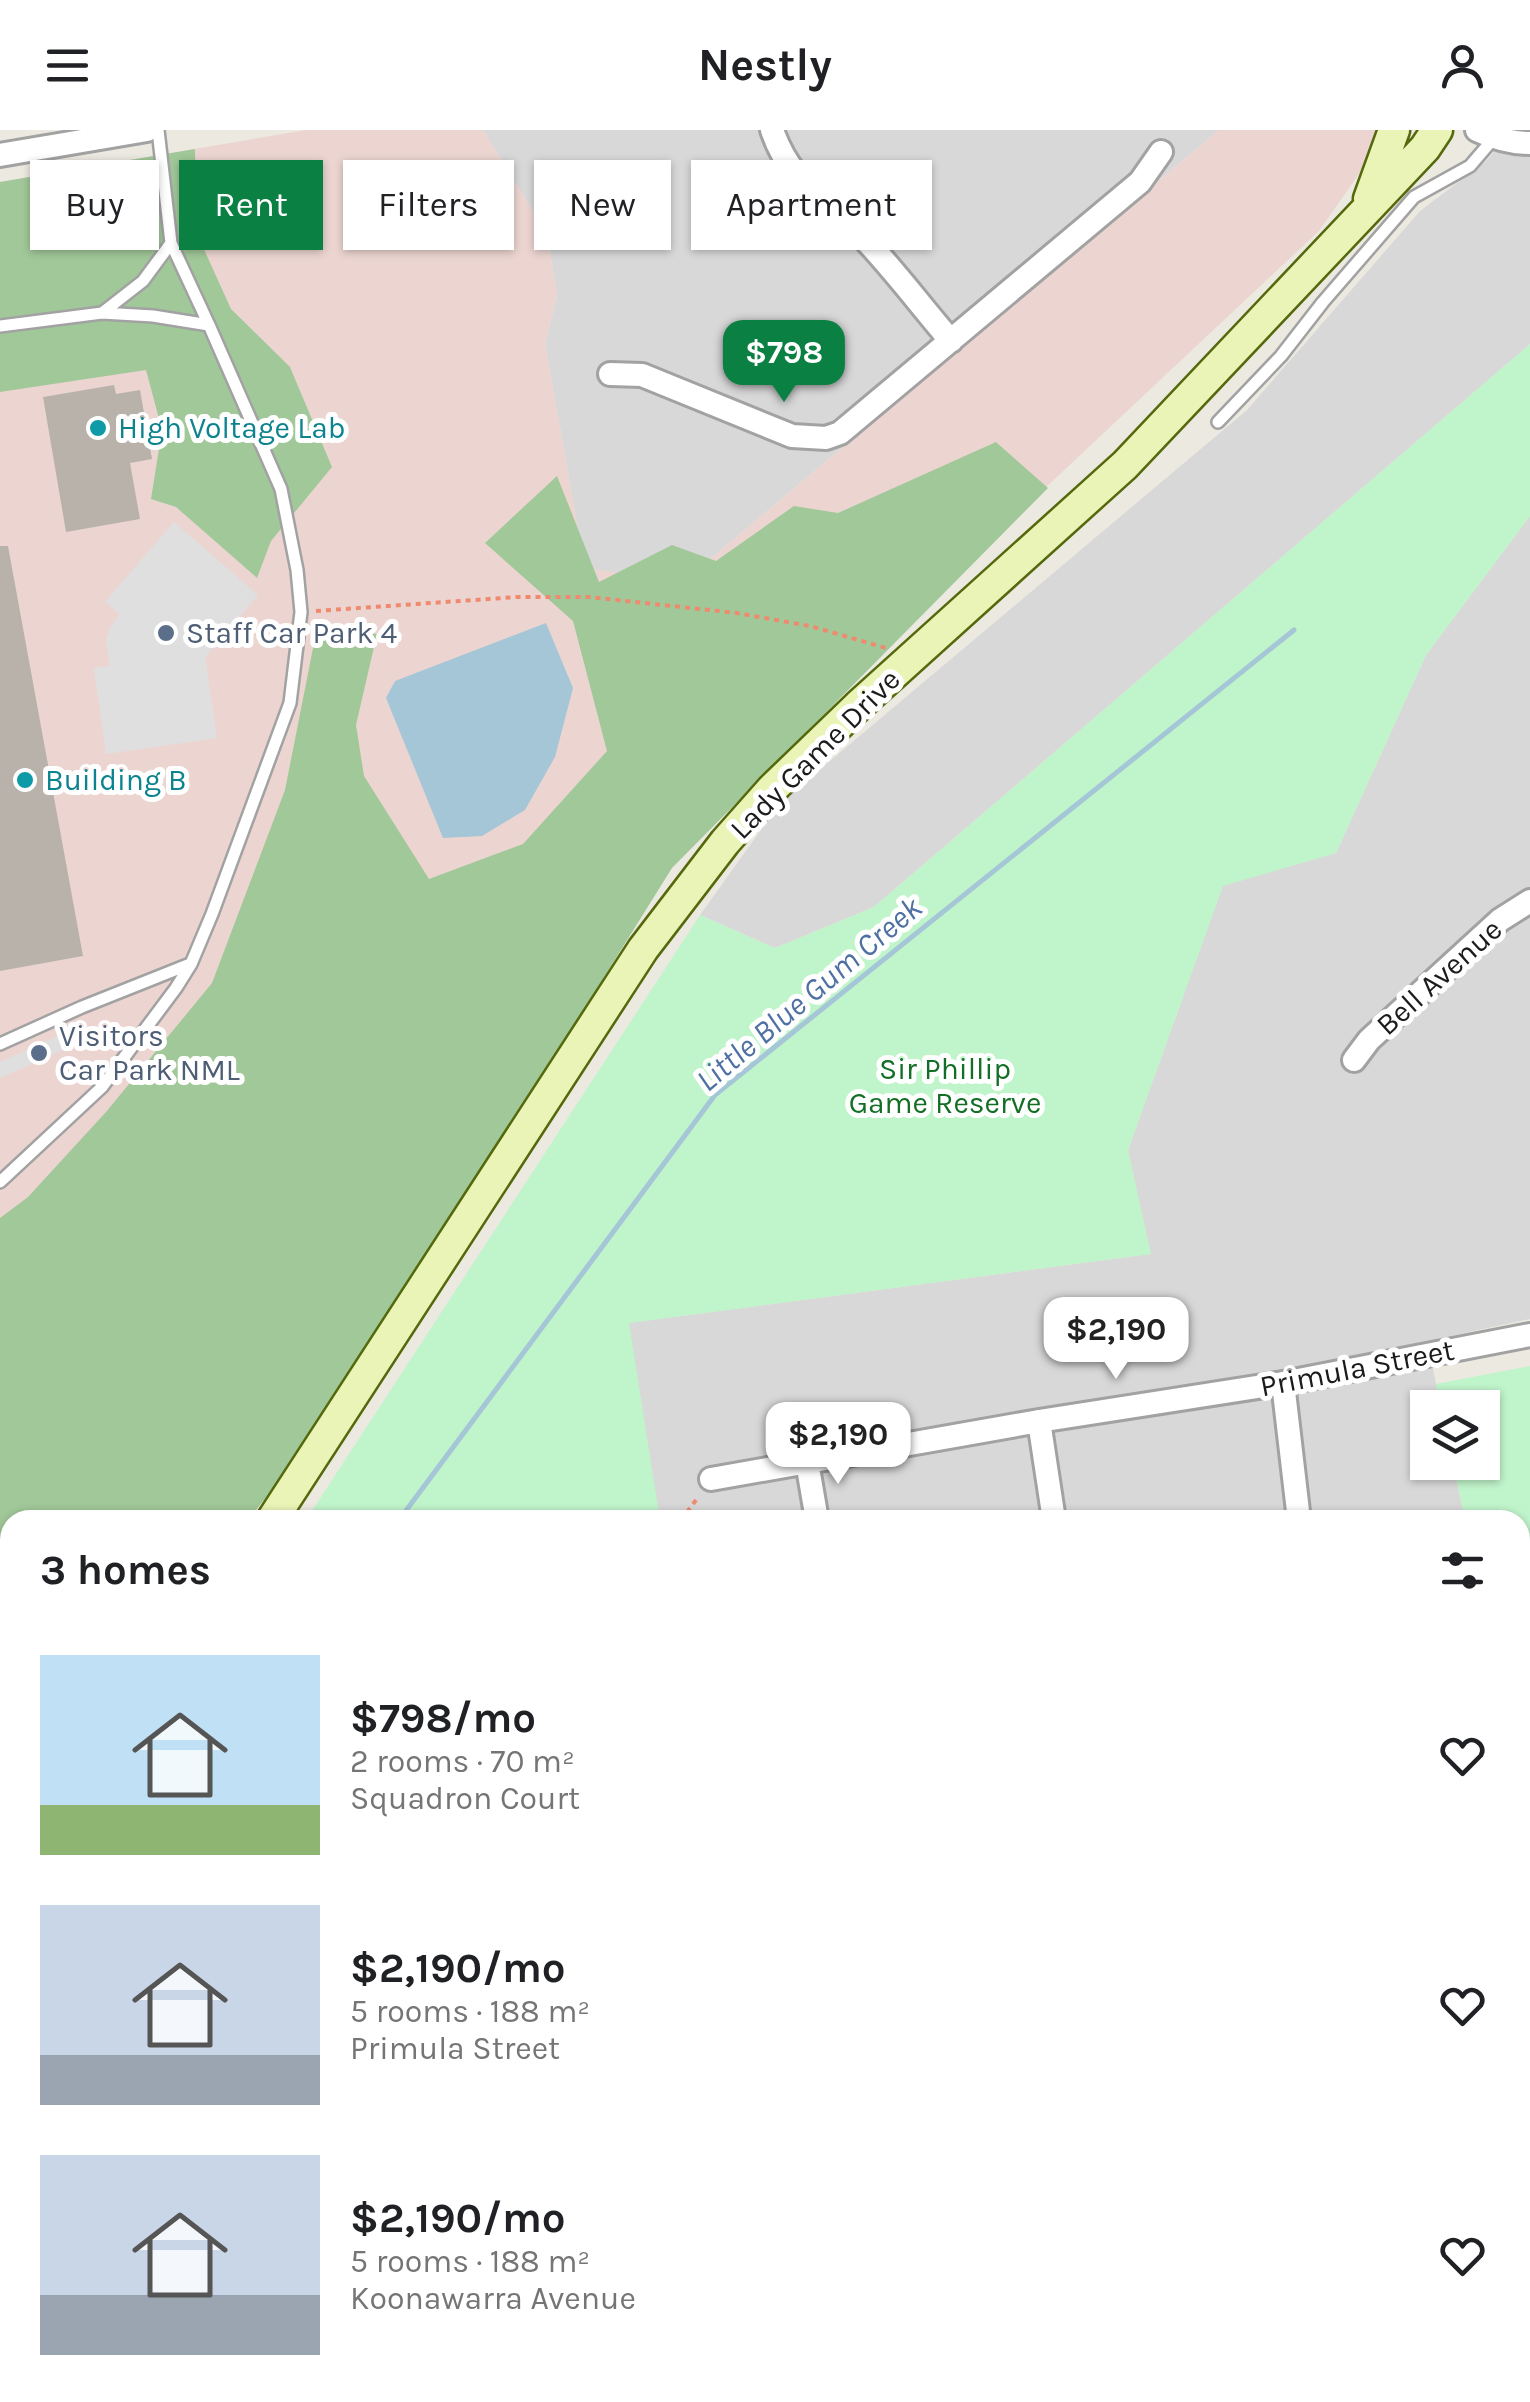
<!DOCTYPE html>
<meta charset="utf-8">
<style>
:root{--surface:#fff;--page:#f6f6f6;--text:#202124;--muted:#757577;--accent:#0b8043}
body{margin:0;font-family:Karla,sans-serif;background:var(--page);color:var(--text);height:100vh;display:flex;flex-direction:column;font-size:38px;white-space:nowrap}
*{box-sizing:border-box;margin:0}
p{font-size:32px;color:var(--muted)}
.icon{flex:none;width:55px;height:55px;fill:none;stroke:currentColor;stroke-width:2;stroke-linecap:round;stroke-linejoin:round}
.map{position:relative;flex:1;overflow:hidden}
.sheet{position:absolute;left:0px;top:1380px;width:1530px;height:892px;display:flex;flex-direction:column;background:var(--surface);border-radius:30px 30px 0 0;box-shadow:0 2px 8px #0004}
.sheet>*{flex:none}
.guide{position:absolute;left:30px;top:30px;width:1000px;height:90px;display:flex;gap:20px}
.fabs{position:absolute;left:1410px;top:1260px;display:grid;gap:20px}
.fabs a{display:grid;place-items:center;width:90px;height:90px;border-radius:0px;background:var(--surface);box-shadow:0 2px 8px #0004;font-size:50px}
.price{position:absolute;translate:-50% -85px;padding:0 22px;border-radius:20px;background:#fff;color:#222;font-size:32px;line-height:65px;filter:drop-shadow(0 2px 5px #0008)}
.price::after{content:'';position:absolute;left:50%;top:60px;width:30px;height:22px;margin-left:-15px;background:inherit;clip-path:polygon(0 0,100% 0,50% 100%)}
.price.selected{background:var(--accent);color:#fff}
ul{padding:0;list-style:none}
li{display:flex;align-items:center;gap:30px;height:250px;padding:0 40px}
li span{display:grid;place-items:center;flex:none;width:280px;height:200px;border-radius:0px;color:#555}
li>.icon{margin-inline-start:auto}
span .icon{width:120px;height:120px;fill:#fffc;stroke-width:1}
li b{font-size:42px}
h2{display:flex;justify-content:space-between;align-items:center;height:120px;padding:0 40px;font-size:42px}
.pill{padding:0 35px;border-radius:0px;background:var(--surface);box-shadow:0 2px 8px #0004;font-size:35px;line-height:90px}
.pill.selected{background:var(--accent);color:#fff}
header{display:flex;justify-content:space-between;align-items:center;height:130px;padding:0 40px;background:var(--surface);font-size:45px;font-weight:700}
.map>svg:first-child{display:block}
.residential{fill:#d9d8d8}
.commercial{fill:#ecd5d1}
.forest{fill:#a1c899}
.park{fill:#c0f4ca}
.parking{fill:#dfdfdf}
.water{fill:#a4c6d7}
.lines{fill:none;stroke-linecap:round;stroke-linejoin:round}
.stream{stroke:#a4c6d7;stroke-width:5}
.building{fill:#b8b2ab}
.lane-casing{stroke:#a2a2a2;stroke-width:16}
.street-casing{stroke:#a2a2a2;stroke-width:28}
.secondary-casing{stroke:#54680c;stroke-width:35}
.path{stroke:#ef8a6f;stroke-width:4;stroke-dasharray:5 5;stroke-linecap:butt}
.lane{stroke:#fff;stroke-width:11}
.street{stroke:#fff;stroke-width:22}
.secondary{stroke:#eaf4b7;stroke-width:30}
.culture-dot{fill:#0f9aa8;stroke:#fff;stroke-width:4}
.service-dot{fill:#5c6f8a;stroke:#fff;stroke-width:4}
.labels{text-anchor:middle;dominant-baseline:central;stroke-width:10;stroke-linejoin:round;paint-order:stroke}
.culture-label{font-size:30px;fill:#0d838f;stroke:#fff;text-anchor:start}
.service-label{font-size:30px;fill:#4e5e75;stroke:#fff;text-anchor:start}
.street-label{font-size:30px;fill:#1b1b1b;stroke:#fff}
.park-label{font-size:30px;fill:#136f25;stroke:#fff}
.water-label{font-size:32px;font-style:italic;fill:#4f70a3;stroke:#fff}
</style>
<header><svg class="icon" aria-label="menu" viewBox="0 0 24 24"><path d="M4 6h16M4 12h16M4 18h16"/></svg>Nestly<svg class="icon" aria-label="person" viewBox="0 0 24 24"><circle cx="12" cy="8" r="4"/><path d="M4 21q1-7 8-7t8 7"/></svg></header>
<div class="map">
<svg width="1530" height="2272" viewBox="0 0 1530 2272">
<rect width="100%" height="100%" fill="#ece9e1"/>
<path class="residential" d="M483,0H1219L683,452L585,439L545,214L557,165L547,104Z
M1513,0H1530V214L874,777L775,818L700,785L780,673L1247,280L1420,81L1486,31Z
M1530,386V1189L1427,1211L1441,1277L1428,1278V1332L1453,1333L1465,1390H650L628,1193L1150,1124L1128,1020L1223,755L1336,723L1426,525Z
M1520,1875L1530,1908V2272H993L990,2263L1520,2262Z"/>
<path class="commercial" d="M306,0H483L547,104L557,165L545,214L585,438L683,452L1219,0H1376L1373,24L1319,101L993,407L0,1250V52Z"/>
<path class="forest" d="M195,19L197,104L231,179L290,237L332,337L271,411L257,448L176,377L151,369L162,300L146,240L0,262V52Z
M996,312L1048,358L672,738L326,1293L248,1390H10V1685L0,1690V1088L28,1067L106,982L212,853L285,660L317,498L377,504L356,595L364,646L429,749L523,714L607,621L573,491L485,413L557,346L599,452L672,415L716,431L794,376L838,383Z"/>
<path class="park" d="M1530,214V386L1426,525L1336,723L1223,756L1128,1020L1151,1124L629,1193L660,1390H306L700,785L775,818L874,777Z
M1530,1236V1714L1520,1703V1390H1465L1453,1333L1482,1332V1278L1441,1277L1436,1254Z
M10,1754V2215L0,2193V1759Z
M975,2262L977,2272H32L31,2263Z"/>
<path class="parking" d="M174,392L258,465L205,527L217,608L106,624L94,538L110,536L106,510L110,497L120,484L105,472Z
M73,899L79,913L0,948V932Z"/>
<path class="water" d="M546,493L573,558L555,627L525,680L482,706L443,708L386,568L395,551Z"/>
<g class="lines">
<path class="stream" d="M399,1390L715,965L1294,500
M0,1824L10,1819
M0,1858L10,1882
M1321,2262L1327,2272
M217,2272L220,2262
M339,2272L342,2262"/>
</g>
<path class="building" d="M114,255L116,264L140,260L152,329L130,333L140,389L66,402L43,267Z
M0,416H8L83,826L0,841Z"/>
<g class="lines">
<g class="lane-casing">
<path id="lane" d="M171,113L209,195
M102,183L143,151L171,113L158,0
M0,196L102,183L153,186L209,195L281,359L297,440L301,482L290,573L212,784L191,834L176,858L102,957L0,1052
M1218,292L1281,226L1323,172L1414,67L1470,36L1494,8
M0,914L82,877L190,834"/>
</g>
<g class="street-casing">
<path id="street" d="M772,0C790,52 819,63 855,99C889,133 919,174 951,211
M1477,0C1494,8 1511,13 1530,13
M0,25L147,0
M610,244L642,245L792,306L826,308L840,303L1140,52L1161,22
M1354,930L1369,910L1500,790L1530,771
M1283,1253L1299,1390
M1039,1291L1054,1390
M807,1332L817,1390
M711,1349L1039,1291L1283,1253L1530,1205
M1520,1748L1530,1786
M1520,1830L1530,1826
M1173,2262L1179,2272"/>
</g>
<g class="secondary-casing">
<path id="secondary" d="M1369,69L1394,0
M272,1390L643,819L725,712L772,659L858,576L1125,335L1425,18L1437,0
M0,1725L10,1719"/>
</g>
<path class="path" d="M316,481L517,467H589L737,483L810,496L886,518
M681,1390L699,1366
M0,2070L2,2078L0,2080
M0,2082L10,2091
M112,2262L120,2272
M814,2262L832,2272"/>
<use href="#lane" class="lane"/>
<use href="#street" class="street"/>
<use href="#secondary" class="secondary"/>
</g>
<g class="culture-dot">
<circle cx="98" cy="298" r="10"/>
<circle cx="25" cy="650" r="10"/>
</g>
<g class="service-dot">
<circle cx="166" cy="503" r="10"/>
<circle cx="39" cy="923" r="10"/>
</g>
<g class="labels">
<g class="culture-label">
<text x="118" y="298">High Voltage Lab</text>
<text x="45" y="650">Building B</text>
</g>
<g class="service-label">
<text x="186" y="503">Staff Car Park 4</text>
<text x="59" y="906">Visitors<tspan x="59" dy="34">Car Park NML</tspan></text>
</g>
<g class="street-label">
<text transform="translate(815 624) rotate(-45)">Lady Game Drive</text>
<text transform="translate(1439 847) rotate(-42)">Bell Avenue</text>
<text transform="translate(1357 1238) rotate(-11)">Primula Street</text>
</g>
<g class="park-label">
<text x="945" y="939">Sir Phillip<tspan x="945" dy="34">Game Reserve</tspan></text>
</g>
<g class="water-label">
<text transform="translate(809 864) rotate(-40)">Little Blue Gum Creek</text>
</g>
</g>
</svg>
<div class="fabs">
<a><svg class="icon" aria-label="layers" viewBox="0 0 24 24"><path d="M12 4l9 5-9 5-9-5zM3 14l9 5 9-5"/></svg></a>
</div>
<b class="price selected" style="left:784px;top:275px">$798</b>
<b class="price" style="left:1116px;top:1252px">$2,190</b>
<b class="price" style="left:838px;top:1357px">$2,190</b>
<div class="guide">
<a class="pill">Buy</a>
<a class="pill selected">Rent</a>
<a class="pill">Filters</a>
<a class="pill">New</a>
<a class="pill">Apartment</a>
</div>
<section class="sheet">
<h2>3 homes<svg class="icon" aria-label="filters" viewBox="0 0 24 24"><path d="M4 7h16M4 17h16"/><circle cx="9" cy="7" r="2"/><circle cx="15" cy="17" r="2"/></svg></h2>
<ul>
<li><span style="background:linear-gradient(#bfe0f5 75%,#8fb573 0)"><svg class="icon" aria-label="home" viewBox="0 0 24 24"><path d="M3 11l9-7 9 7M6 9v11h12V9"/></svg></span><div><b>$798/mo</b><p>2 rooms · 70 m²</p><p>Squadron Court</p></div><svg class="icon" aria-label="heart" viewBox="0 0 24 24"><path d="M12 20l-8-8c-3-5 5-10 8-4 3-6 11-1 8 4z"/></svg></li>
<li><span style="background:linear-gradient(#c9d6e8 75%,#9aa5b1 0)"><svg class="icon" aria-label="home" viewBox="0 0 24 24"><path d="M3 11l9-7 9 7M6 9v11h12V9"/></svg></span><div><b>$2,190/mo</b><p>5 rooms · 188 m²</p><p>Primula Street</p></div><svg class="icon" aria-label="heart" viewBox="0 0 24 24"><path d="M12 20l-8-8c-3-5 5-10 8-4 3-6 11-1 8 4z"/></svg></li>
<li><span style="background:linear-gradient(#c9d6e8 70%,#9aa5b1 0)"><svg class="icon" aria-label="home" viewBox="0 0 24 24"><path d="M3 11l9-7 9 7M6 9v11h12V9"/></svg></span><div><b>$2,190/mo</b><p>5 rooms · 188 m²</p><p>Koonawarra Avenue</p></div><svg class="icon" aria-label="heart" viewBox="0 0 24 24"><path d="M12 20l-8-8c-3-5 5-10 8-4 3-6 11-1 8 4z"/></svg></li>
</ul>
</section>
</div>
